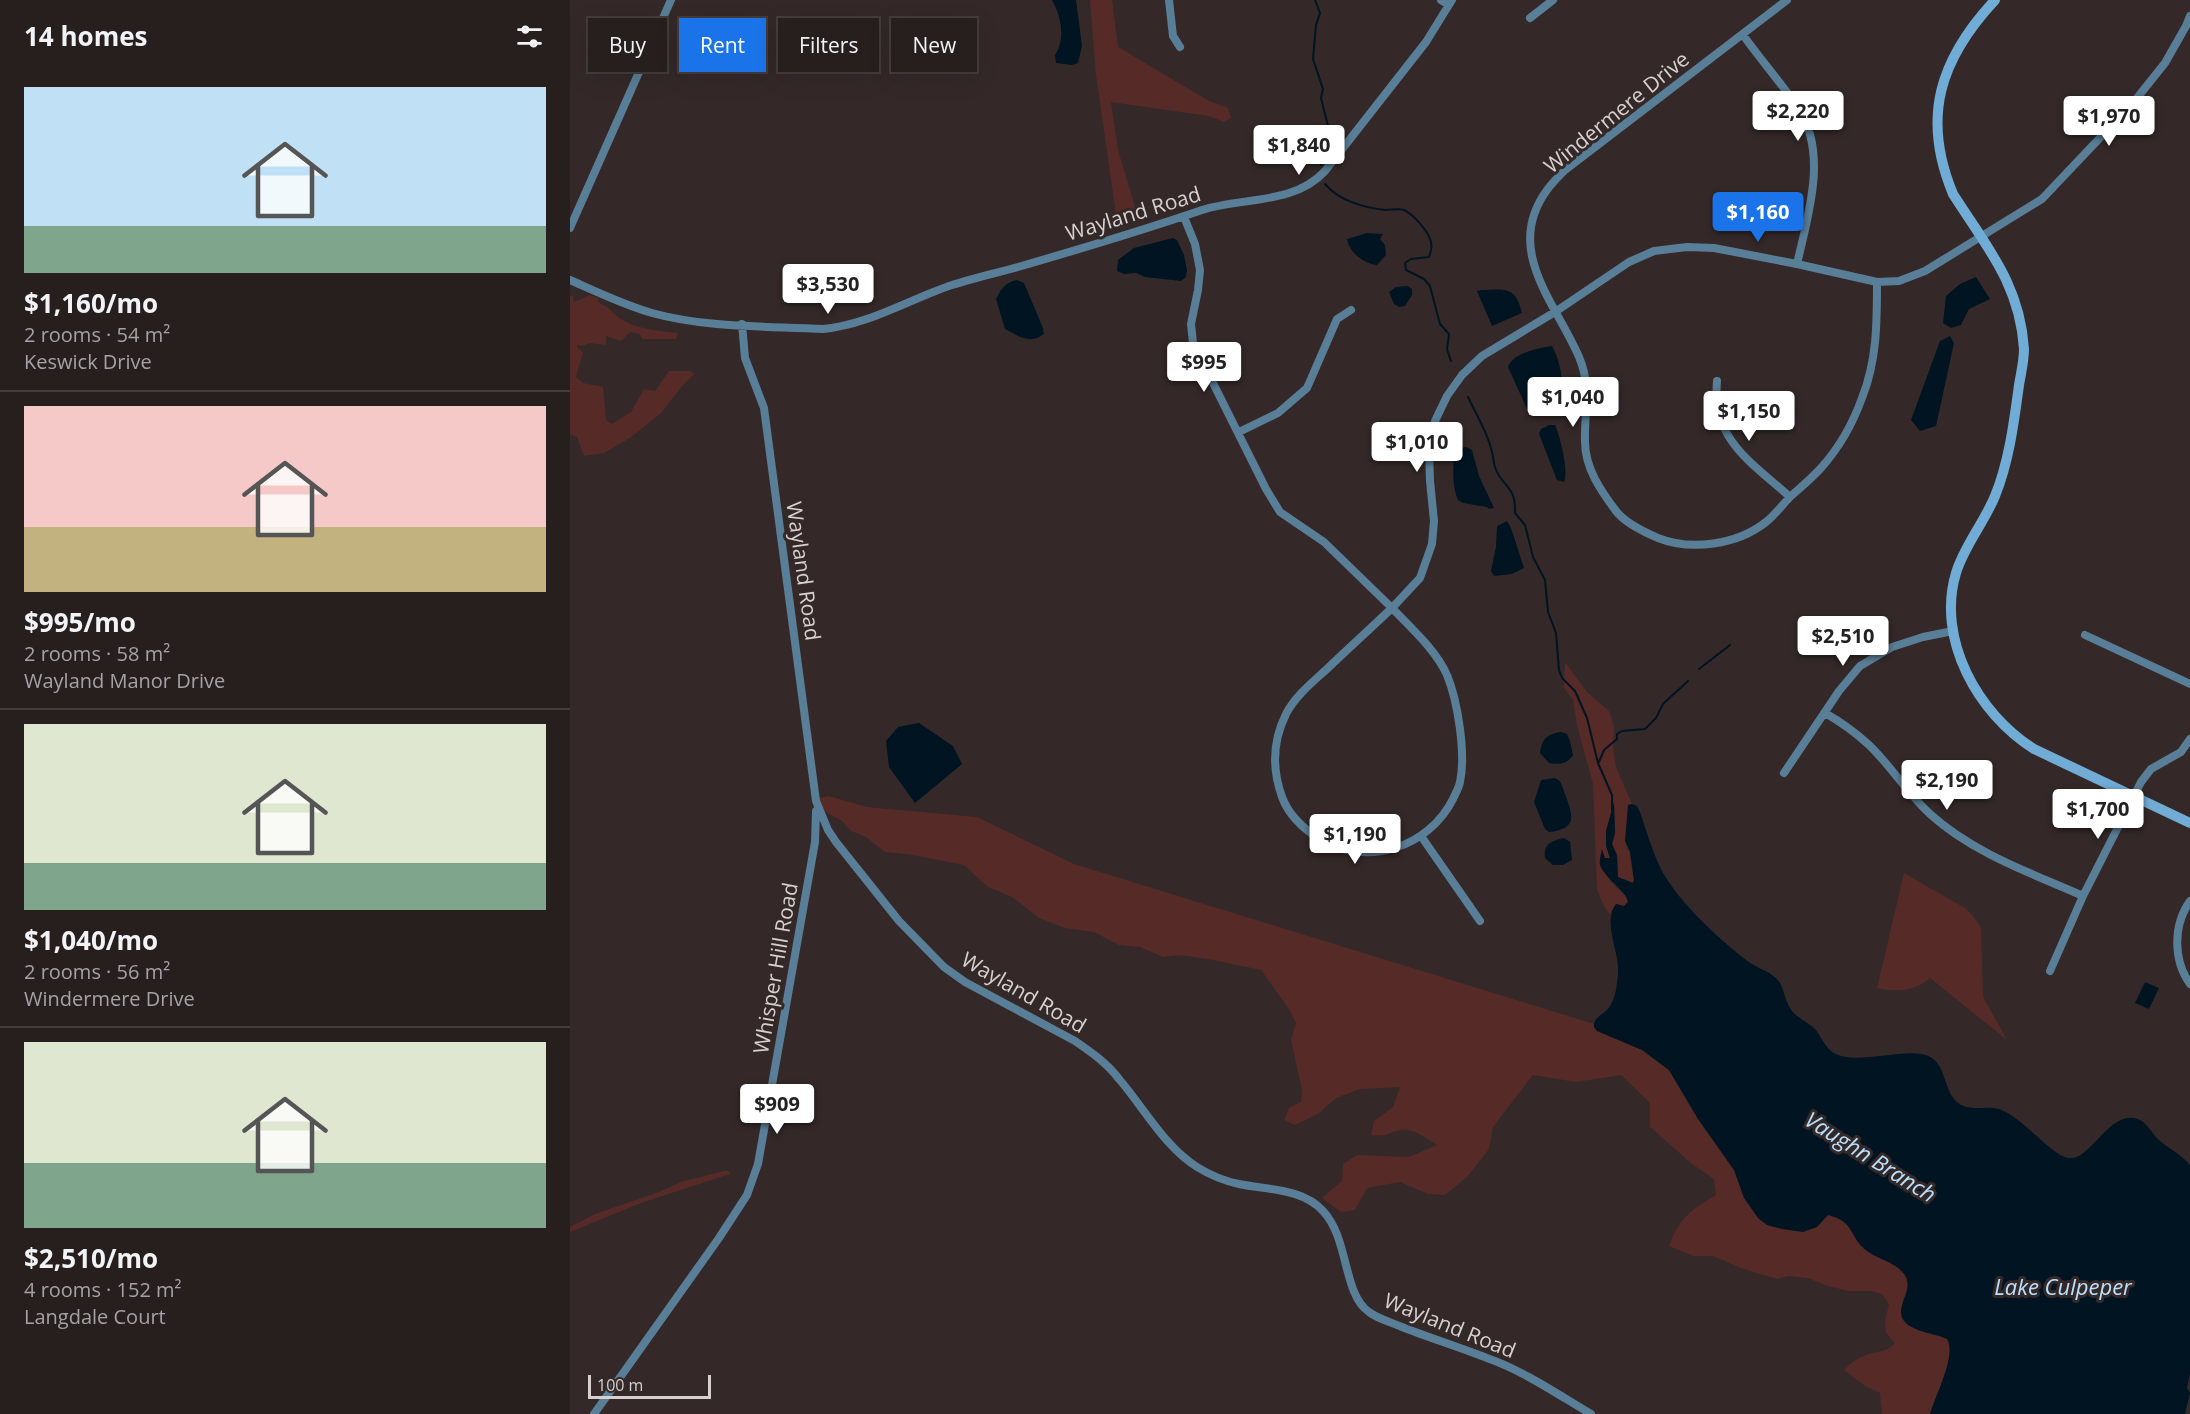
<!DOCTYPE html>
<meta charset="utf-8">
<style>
:root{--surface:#271f1e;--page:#332c2b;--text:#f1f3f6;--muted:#a4a2a4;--line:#433d3c;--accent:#1a73e8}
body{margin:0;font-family:"Open Sans",sans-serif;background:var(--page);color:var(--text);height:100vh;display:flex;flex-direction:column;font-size:22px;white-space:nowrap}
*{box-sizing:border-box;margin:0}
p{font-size:20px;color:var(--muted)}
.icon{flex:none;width:33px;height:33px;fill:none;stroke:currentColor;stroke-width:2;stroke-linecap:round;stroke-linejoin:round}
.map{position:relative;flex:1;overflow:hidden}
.details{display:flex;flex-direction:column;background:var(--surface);width:570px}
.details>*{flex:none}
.guide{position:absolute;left:18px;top:18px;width:570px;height:54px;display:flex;gap:12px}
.scale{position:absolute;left:18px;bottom:15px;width:123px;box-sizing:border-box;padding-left:6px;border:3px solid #d7d0cf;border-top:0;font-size:16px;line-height:21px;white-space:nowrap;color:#d7d0cf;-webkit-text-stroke:4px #342928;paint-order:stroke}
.price{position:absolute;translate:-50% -51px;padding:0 14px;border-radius:6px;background:#fff;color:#222;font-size:20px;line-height:39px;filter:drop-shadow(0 2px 3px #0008)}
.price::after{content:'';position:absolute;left:50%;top:36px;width:18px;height:14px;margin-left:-9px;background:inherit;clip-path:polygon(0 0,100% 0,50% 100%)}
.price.on{background:var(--accent);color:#fff}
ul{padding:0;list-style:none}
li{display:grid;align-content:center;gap:12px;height:318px;padding:0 24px}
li+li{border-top:2px solid var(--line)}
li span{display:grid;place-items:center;height:186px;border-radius:0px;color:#555}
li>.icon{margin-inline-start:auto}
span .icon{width:108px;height:108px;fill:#fffc;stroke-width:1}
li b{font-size:26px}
h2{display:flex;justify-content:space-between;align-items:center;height:72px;padding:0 24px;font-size:26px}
.chip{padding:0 21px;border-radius:0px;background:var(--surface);box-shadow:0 6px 24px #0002,0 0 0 2px var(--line);font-size:21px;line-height:54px}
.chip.on{background:var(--accent);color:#fff}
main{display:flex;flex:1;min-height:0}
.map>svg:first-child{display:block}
.green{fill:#562a27}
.water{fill:#001422}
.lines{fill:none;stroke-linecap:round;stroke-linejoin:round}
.stream{stroke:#001422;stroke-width:2}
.street{stroke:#597e97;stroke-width:8}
.secondary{stroke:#70acd5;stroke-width:10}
.labels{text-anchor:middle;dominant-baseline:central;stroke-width:6;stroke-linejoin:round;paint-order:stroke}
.street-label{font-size:21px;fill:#d7d0cf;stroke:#342928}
.water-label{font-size:22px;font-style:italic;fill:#b8e1fe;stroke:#342928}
</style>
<main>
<section class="details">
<h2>14 homes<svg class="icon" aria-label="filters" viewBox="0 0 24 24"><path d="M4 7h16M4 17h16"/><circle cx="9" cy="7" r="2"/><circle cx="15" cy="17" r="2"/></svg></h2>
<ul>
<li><span style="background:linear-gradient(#bfe0f5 75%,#7fa58c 0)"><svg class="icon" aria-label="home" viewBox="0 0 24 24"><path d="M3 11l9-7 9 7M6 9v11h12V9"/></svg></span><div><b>$1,160/mo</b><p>2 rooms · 54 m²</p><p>Keswick Drive</p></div></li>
<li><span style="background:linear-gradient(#f6c9c9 65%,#c2b280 0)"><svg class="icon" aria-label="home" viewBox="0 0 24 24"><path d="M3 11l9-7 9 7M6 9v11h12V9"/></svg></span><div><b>$995/mo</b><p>2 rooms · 58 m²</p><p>Wayland Manor Drive</p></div></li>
<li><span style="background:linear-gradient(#dfe7d0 75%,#7fa58c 0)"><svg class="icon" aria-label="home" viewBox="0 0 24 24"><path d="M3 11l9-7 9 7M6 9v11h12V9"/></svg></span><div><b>$1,040/mo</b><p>2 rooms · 56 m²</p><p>Windermere Drive</p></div></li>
<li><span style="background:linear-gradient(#dfe7d0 65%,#7fa58c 0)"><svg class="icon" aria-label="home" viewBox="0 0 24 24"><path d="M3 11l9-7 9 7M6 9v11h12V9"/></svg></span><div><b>$2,510/mo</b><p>4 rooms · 152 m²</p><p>Langdale Court</p></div></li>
</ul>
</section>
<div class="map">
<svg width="1620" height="1414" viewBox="0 0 1620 1414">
<rect width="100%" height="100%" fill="#342928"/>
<path class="green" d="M520,0H542L548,47L639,101L658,108L661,118L654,122L639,116L541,102L548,150L567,213L547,221L526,75Z
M0,295L3,296L4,302L20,295L28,298L29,303C39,307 41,311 48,317C63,329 90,331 108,333L106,339H72L70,334L60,332L51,341L36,336V345L19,343L13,346L7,345V348L13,352L6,377L13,383L33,387L36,420L42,424L61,412L74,389L85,391L99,371H120L124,374L113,385L91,413L60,438L34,453L14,456L7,437L0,434Z
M995,662L1017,692L1039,711L1044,726L1043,747L1046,767L1062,804L1058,806L1056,846L1060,852L1064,883L1048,877L1047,855L1042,844L1045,833L1044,805L1036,831V846L1040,859L1035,858L1032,851C1030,867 1037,879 1049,890C1054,895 1057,895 1058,902L1054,906L1042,910L1040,915L1033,904L1027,889L1023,784L1007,725L1003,700L994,688Z
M258,796L297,807L407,817L504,864L1024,1024L1027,1031L1072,1050L1099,1070L1128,1119L1164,1170L1255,1216L1261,1213L1277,1221L1334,1274L1340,1289L1377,1337L1382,1352L1362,1414H1312L1310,1393L1295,1386L1274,1370C1282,1362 1289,1357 1299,1354C1312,1350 1315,1353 1325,1343L1316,1333L1315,1321L1319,1304L1312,1294L1301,1291H1279L1258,1286L1238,1278L1218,1276L1207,1279L1171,1268L1143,1256H1123L1099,1246C1109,1218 1121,1210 1146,1195L1144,1179L1122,1164L1080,1127V1103L1051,1075L1006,1082L963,1075L923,1127L919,1149L897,1177L875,1195L858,1194L830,1182L797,1188L785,1210L771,1212L752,1198L772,1181L773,1164L787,1155L839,1157L867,1145C856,1138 844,1128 830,1130C816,1133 819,1137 801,1135L804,1121L823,1107L830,1087L790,1089L766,1098L748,1114L725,1125L714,1120L719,1108L731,1102L732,1090L721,1040L726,1023L719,1009L691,970L638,959L609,955L593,957L570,947L549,945L524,932L495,928L469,918L442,897L418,887L394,865L337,854L315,852L296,837L281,831L272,821L251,809L249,798Z
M1334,873L1395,908L1404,917L1411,928L1413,997L1437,1040L1360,978C1344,992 1327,992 1307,988Z
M154,1171H158L160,1174L71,1203L0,1232V1227L25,1214L89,1192L111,1182Z"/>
<path class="water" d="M482,0H506L512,46L508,63L502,65L486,63L485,55C496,39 491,16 482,0Z
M797,233L813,234L810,239L815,245L816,255L807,265C794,264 779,252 777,239Z
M603,238L607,240L614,255L617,270L616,277L611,281L575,277L566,273L554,274L547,271L548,260L564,248Z
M1406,277L1420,299L1399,309L1391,325L1381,328L1373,323L1376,296L1390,284Z
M447,280L454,283L473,328L474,334C460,345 448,336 435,329L426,299C431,289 436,282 447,280Z
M837,286L842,289V295L835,306L829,307L824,304L819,292L826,287Z
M912,290C935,289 946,286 952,313L922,326L907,291Z
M1380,336L1384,343L1366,426L1350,431L1341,420L1370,341Z
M982,346C990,361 994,380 991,397L958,411L938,367C943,353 968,348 982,346Z
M979,425H985C990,436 999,471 994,482L987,480L969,434L971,429Z
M891,448L896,447L902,450L909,476L924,508L919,509L917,507L893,503L888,500C882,486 883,468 884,453Z
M937,521L941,528L954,568L942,574L924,576L921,571L926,547L927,526Z
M349,723L383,746L392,764L345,803L319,767L316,741L328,727Z
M991,732L997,734L1000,741L1003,755C998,764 988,765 979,763L970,753C972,739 977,734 991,732Z
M985,778C992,781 992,787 995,794C1003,815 1008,829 979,832L975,829L964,802L971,780Z
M1044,802L1045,833L1042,844L1047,855L1048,877L1063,883L1064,880L1060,852L1055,841L1058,805L1062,804L1067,806L1070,812C1076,830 1082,850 1090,867C1106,900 1147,937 1176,960C1186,968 1198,970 1207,979C1214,986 1214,999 1220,1008C1225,1017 1236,1021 1244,1028C1251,1035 1254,1047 1264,1053C1288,1067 1341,1044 1362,1058C1375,1066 1374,1089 1386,1101C1398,1113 1414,1105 1429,1109C1453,1117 1481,1156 1499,1158C1521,1161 1541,1106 1570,1120C1578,1124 1582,1134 1589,1140C1599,1149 1611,1154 1620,1165V1373L1617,1388L1620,1393L1615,1414H1360C1365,1396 1387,1355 1377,1339C1364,1333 1343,1332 1334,1321C1324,1307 1343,1292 1336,1277C1329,1263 1309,1260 1297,1251C1279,1238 1286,1222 1258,1215L1247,1227L1233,1232L1212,1229L1197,1225L1188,1218L1174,1198L1164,1170L1128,1119L1099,1070L1072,1050L1027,1031L1024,1027C1023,1016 1036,1014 1040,1006C1046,997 1047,984 1048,974C1050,952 1032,922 1046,904L1054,906L1058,902C1056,890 1035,879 1030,865C1029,861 1031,854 1032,849L1035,858H1040L1036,846V831Z
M994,838L1000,842L1002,860L993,865H983L975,858C973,844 981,841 994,838Z
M1575,982L1589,988L1579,1009L1565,1003Z"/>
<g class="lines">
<path class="stream" d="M745,0L750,13L746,25L743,59L753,89L751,98L758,126L755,138L748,148L751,165
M755,184C769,201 795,208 816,210C822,210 829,208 834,210C844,215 856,229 860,239C863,245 861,251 859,257L841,259L835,263L836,270L854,279L860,286L870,324L879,334L877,349L881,361
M898,397C906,414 916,430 921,448C923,454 923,461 925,467C932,488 946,484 945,513L955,525L963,557L975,580L978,612L986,633L989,670L992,678L1005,691L1017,718L1028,763L1042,795V810
M1129,669L1160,645
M1029,762L1034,750L1047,739V734L1052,731L1075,729L1086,718L1093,704L1118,681"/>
<path class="street" d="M599,0L603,36L610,47
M871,0L879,5
M1217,0L995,170C989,176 982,183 977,190C933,250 986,303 1009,357C1022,387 1014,411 1015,442C1015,468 1031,491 1046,511C1055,523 1074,532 1088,538C1121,551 1167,545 1196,522C1205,515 1212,505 1221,496C1231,487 1242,478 1251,468C1268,449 1283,423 1292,398C1307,361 1307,322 1307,282
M960,18L983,0
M1173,35C1191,60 1212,84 1229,109C1258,155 1238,215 1227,264
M614,217L625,244L630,270L628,290L621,324L623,343L696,489L710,512L754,542L822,608L850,578L862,544L864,521L860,481L859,450L865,421L877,396L892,375L912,356L985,312L1059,262L1084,251L1117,247L1144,248L1227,264L1307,282L1329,281L1355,271L1472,199L1563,103L1595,63L1616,26L1620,16
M0,228L101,0
M0,280C27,292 54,305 82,313C136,328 197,326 253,329C298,325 340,299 382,285C404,278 426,273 448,267C510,249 571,231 632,210C672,197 724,205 755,171L856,42L882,0
M172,324L175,358L194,408L246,801L258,830L266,842L329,921L374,967L395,982L505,1041C521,1052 537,1063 549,1079C574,1108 594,1146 627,1167C640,1175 654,1181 669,1184C697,1190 732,1188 753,1211C779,1238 773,1295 799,1312C808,1319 821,1322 832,1327C860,1338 889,1347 917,1358C954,1371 987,1394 1021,1414
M1147,381C1142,440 1180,461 1220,497
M669,432L708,413L737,388L767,319L781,310
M822,608C841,628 866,650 877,675C888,702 896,754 890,782C889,788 885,794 883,799C859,847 798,867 751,840C735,830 719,816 712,797C702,769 703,740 716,714C726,695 744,681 759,667C780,647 801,628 822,608Z
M1515,635L1620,684
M1255,713C1271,722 1286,733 1299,745C1321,766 1338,794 1360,814C1403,853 1461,873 1513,896
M1214,773L1269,691L1290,666L1322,647L1353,637L1383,631
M851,836L910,921
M1620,901C1603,925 1603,960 1620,984
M1480,971L1513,896L1571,782L1581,769L1611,752L1620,739
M24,1414L149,1238L177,1195L188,1164L245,842L246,811"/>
<path class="secondary" d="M1425,0C1370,59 1351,117 1383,194C1416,246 1450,284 1454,349C1454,361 1451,373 1449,385C1444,422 1439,462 1425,496C1414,523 1394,546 1386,573C1366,639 1408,714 1464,749L1620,823"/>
</g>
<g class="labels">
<g class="street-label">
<text transform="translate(1046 112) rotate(-39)">Windermere Drive</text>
<text transform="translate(563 213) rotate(-17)">Wayland Road</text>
<text transform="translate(234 571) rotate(82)">Wayland Road</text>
<text transform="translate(205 968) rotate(-80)">Whisper Hill Road</text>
<text transform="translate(454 992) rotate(30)">Wayland Road</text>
<text transform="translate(880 1325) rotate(22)">Wayland Road</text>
</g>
<g class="water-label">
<text transform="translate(1301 1156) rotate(32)">Vaughn Branch</text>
<text x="1493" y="1286">Lake Culpeper</text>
</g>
</g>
</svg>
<div class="scale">100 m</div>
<b class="price" style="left:1228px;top:142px">$2,220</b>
<b class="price" style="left:1539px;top:147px">$1,970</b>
<b class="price" style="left:729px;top:176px">$1,840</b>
<b class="price on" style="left:1188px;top:243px">$1,160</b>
<b class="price" style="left:258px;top:315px">$3,530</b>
<b class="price" style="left:634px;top:393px">$995</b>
<b class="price" style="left:1003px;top:428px">$1,040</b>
<b class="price" style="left:1179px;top:442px">$1,150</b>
<b class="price" style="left:847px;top:473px">$1,010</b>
<b class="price" style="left:1273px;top:667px">$2,510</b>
<b class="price" style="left:1377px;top:811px">$2,190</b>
<b class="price" style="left:1528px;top:840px">$1,700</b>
<b class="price" style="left:785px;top:865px">$1,190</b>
<b class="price" style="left:207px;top:1135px">$909</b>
<div class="guide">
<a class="chip">Buy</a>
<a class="chip on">Rent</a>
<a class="chip">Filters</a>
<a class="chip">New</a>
</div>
</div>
</main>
